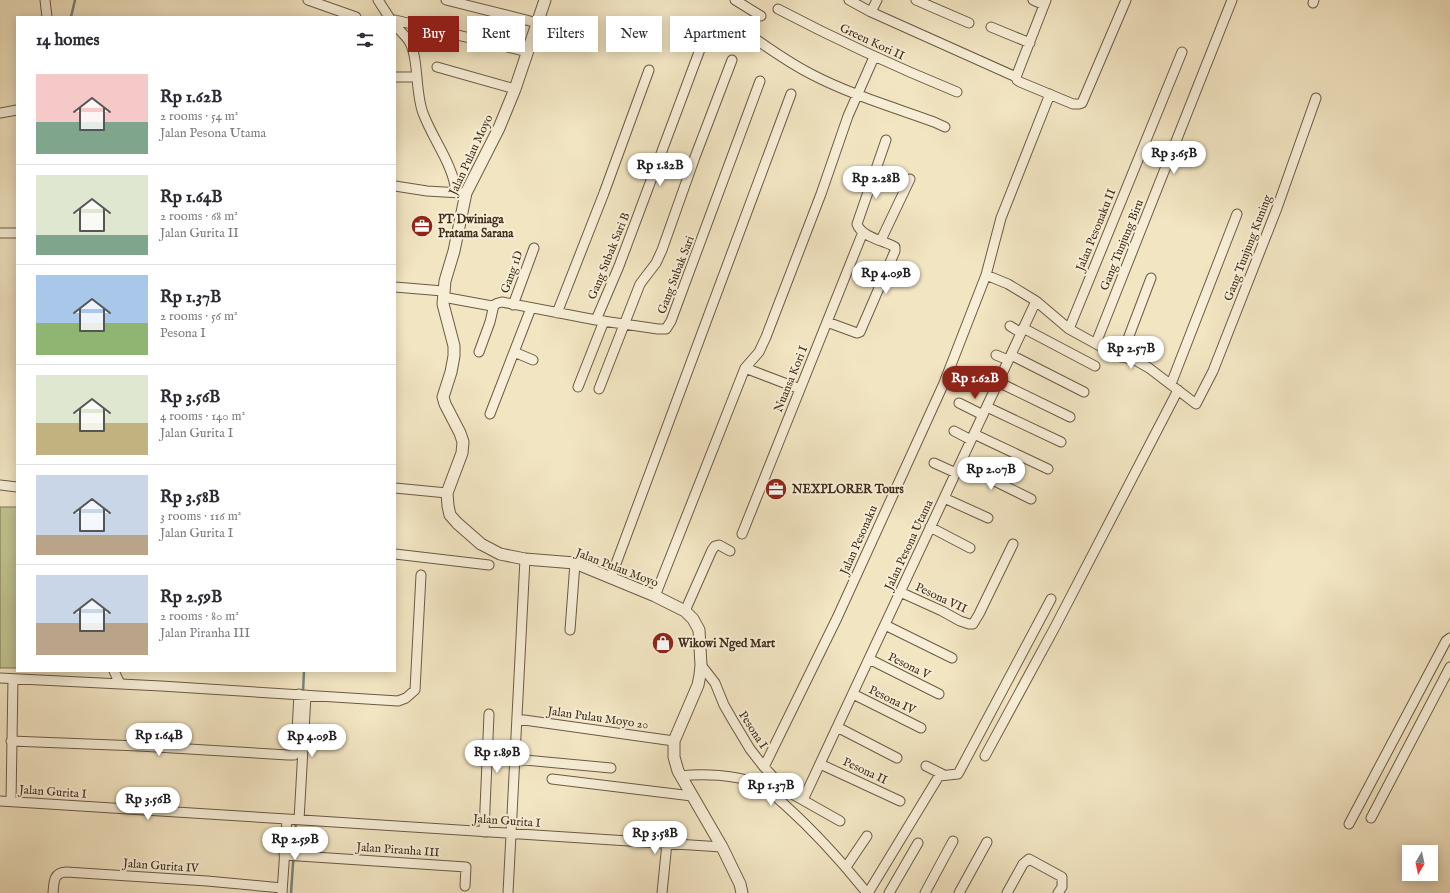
<!DOCTYPE html>
<meta charset="utf-8">
<style>
:root{--surface:#fff;--page:#f7f7f7;--text:#2b2b33;--muted:#7c7c81;--line:#e1e1e2;--accent:#8f2418}
body{margin:0;font-family:"IM FELL English",serif;background:var(--page);color:var(--text);height:100vh;display:flex;flex-direction:column;font-size:15px;white-space:nowrap}
*{box-sizing:border-box;margin:0}
p{font-size:13px;color:var(--muted)}
.icon{flex:none;width:22px;height:22px;fill:none;stroke:currentColor;stroke-width:2;stroke-linecap:round;stroke-linejoin:round}
.map{position:relative;flex:1;overflow:hidden}
.drawer{position:absolute;left:16px;top:16px;width:380px;height:656px;display:flex;flex-direction:column;background:var(--surface);border-radius:0px;box-shadow:0 2px 10px #0003}
.drawer>*{flex:none}
.banner{position:absolute;left:408px;top:16px;width:380px;height:36px;display:flex;gap:8px}
.needle{width:26px;rotate:189deg}
.fabs{position:absolute;left:1402px;top:845px;display:grid;gap:8px}
.fabs a{display:grid;place-items:center;width:36px;height:36px;border-radius:0px;background:var(--surface);box-shadow:0 2px 10px #0003;font-size:20px}
.price{position:absolute;translate:-50% -34px;padding:0 9px;border-radius:14px;background:#fff;color:#222;font-size:13px;line-height:26px;filter:drop-shadow(0 1px 2px #0008)}
.price::after{content:'';position:absolute;left:50%;top:24px;width:12px;height:9px;margin-left:-6px;background:inherit;clip-path:polygon(0 0,100% 0,50% 100%)}
.price.current{background:var(--accent);color:#fff}
ul{padding:0;list-style:none}
li{display:flex;align-items:center;gap:12px;height:100px;padding:0 20px}
li+li{border-top:1px solid var(--line)}
li span{display:grid;place-items:center;flex:none;width:112px;height:80px;border-radius:0px;color:#555}
li>.icon{margin-inline-start:auto}
span .icon{width:48px;height:48px;fill:#fffc;stroke-width:1}
li b{font-size:17px}
h2{display:flex;justify-content:space-between;align-items:center;height:48px;padding:0 20px;font-size:17px}
.pill{padding:0 14px;border-radius:0px;background:var(--surface);box-shadow:0 2px 10px #0003;font-size:14px;line-height:36px}
.pill.current{background:var(--accent);color:#fff}
.map>svg:first-child{display:block}
.green{fill:#bfc390;stroke:#7f7855}
.lines{fill:none;stroke-linecap:round;stroke-linejoin:round}
.stream{stroke:#77847a;stroke-width:2.5}
.minor-casing{stroke:#6c5a44;stroke-width:11}
.tertiary-casing{stroke:#6c5a44;stroke-width:13}
.minor{stroke:#f7eed7;stroke-width:9}
.tertiary{stroke:#f7eed7;stroke-width:11}
.labels{text-anchor:middle;dominant-baseline:central;stroke-width:4;stroke-linejoin:round;paint-order:stroke}
.street-label{font-size:12px;fill:#3f2c1a;stroke:#f7eed7}
.poi-label{font-size:12px;font-weight:bold;fill:#3f2c1a;stroke:#f7eed7;text-anchor:start}
</style>
<div class="map">
<svg width="1450" height="893" viewBox="0 0 1450 893">
<rect width="100%" height="100%" fill="#f2e5c2"/>
<filter id="stains"><feTurbulence type="fractalNoise" baseFrequency=".005" numOctaves="4"/><feColorMatrix values="0 0 0 0 .2 0 0 0 0 .09 0 0 0 0 .02 0 0 0 .5 -.17"/></filter>
<radialGradient id="worn" r=".72"><stop offset=".6" stop-color="#630" stop-opacity="0"/><stop offset="1" stop-color="#630" stop-opacity=".3"/></radialGradient>
<path class="green" d="M0,507H17V668H0Z"/>
<g class="lines">
<path class="stream" d="M71,17L75,0
M303,692L304,671
M291,893L296,821"/>
<g class="minor-casing">
<path id="minor" d="M45,0L47,17
M308,0L356,17
M378,0L389,17
M446,0L538,23
M735,0L761,16
M849,0L871,12L1016,77
M916,0L969,23
M1033,0L1044,5
M1313,3L1314,0
M778,9C837,40 896,67 957,92
M871,12L877,0
M395,20L528,52
M395,25C399,30 405,35 409,41C419,57 415,93 423,113C433,140 453,164 456,192
M991,27L1030,43
M747,33C768,48 789,63 811,74C849,94 893,107 934,122L945,127
M437,67L515,89
M395,77H417
M1016,77L1017,80L1020,82L1073,104H1079L1082,103L1126,0
M1016,77L1046,0
M0,113L17,110
M395,186L427,191L461,193
M0,233H17
M881,240L910,179
M986,275L1008,284L1036,301L1069,329L1118,356L1135,360L1149,368L1196,404L1213,371L1277,208L1316,98
M395,287L443,291
M443,297L492,306L498,303L502,302L596,320L658,329H666L671,321L760,81
M513,305L534,248
M557,313L604,193L649,70
M596,320L619,266L702,44
M827,322L857,333L860,332L895,251V247L891,245C880,240 861,236 857,224L886,140
M1010,326L1021,333
M1023,328L1095,366
M1069,329L1182,52
M1096,343L1232,0
M479,352L490,322L494,305
M514,352L533,360
M996,355L1008,360
M1011,355L1084,392
M1121,357L1151,278
M745,368L800,389
M980,380L995,388
M998,382L1070,417
M1171,384L1237,214
M578,387L604,321
M599,389L640,284L656,263L662,250L695,157L732,60
M959,403L983,415
M987,407L1061,442
M490,414L531,308
M954,431L971,440
M974,434L1048,469
M934,463L956,473
M960,464L1031,499
M0,485L17,487
M395,488L447,493
M944,498L988,518
M930,527L970,548
M742,534L863,232
M395,554L489,565
M611,577L791,94
M900,592L942,611L960,621L969,624H973L979,614L1013,544
M655,596L745,368L759,352L766,337L821,194L848,116L874,57
M685,611L712,550L715,546L719,545L730,551
M885,625L952,658
M570,630L575,563
M869,659L939,694
M701,665L715,683L724,705L732,719L750,749L764,767L778,782L794,795L840,821
M114,671L120,684
M0,678L161,686L398,701L406,698L415,690L421,575
M853,694L921,728
M517,719L674,741
M837,727L897,758
M11,741L139,746L288,755H294L296,749L299,694
M985,756L1055,627L1178,390
M514,759L611,768
M820,764L900,801
M926,766L942,774
M764,767L837,618L944,383L986,275L1001,218L1050,94
M681,776C702,773 736,775 756,783C768,788 776,797 785,805C815,832 842,862 867,893
M552,779L692,796
M803,800L1036,301
M0,801L287,819
M11,801L13,679
M1371,818L1450,667
M299,820L306,695
M1349,824L1446,641L1450,638
M484,832L489,714
M284,855L466,867L465,886
M846,867L867,836
M53,893C54,882 53,873 66,872L207,881L282,888
M282,893L287,819L722,847
M508,893L525,559
M662,893L667,843
M868,893L939,776L958,774L1051,599
M889,893L918,843
M925,893L953,841
M959,893L987,842
M1007,893L1023,864L1029,859L1062,877V887L1058,893"/>
</g>
<g class="tertiary-casing">
<path id="tertiary" d="M545,0L515,89L499,128L466,193L454,251L445,281L443,304L454,346V356L451,372L443,397L445,404L460,433L463,442L462,453L447,493L448,506L450,515L457,523L481,544L500,554L525,559L575,563L655,596L685,611L693,619L699,630L701,665L700,675L698,685L674,741V757L678,771L722,847L740,884L742,893"/>
</g>
<use href="#minor" class="minor"/>
<use href="#tertiary" class="tertiary"/>
</g>
<defs>
<g id="office-disc" transform="scale(1.15)"><circle r="9.5" fill="#8f2418" stroke="#f7eed7"/><path d="M-6-3h4V-5.5h4V-3h4V5H-6ZM-1-4.5V-3h2v-1.5ZM-6 0V1H6V0Z" fill="#fff"/></g>
<g id="shop-disc" transform="scale(1.15)"><circle r="9.5" fill="#8f2418" stroke="#f7eed7"/><path d="M-5-2.5h2.3a2.7 3.5 0 0 1 5.4 0H5L5.5 6h-11ZM-1.5-2.5h3a1.5 2.3 0 0 0-3 0Z" fill="#fff"/></g>
</defs>
<g fill-rule="evenodd">
<use href="#office-disc" x="422" y="226"/>
<use href="#office-disc" x="776" y="489"/>
<use href="#shop-disc" x="663" y="643"/>
</g>
<g class="labels">
<g class="street-label">
<text transform="translate(872 42) rotate(25)">Green Kori II</text>
<text transform="translate(471 155) rotate(-65)">Jalan Pulau Moyo</text>
<text transform="translate(1096 230) rotate(-68)">Jalan Pesonaku II</text>
<text transform="translate(1122 245) rotate(-68)">Gang Tunjung Biru</text>
<text transform="translate(1248 248) rotate(-69)">Gang Tunjung Kuning</text>
<text transform="translate(609 256) rotate(-68)">Gang Subak Sari B</text>
<text transform="translate(512 272) rotate(-70)">Gang 1D</text>
<text transform="translate(676 275) rotate(-69)">Gang Subak Sari</text>
<text transform="translate(791 379) rotate(-68)">Nuansa Kori I</text>
<text transform="translate(859 540) rotate(-66)">Jalan Pesonaku</text>
<text transform="translate(909 545) rotate(-65)">Jalan Pesona Utama</text>
<text transform="translate(617 568) rotate(21)">Jalan Pulau Moyo</text>
<text transform="translate(941 598) rotate(25)">Pesona VII</text>
<text transform="translate(909 666) rotate(26)">Pesona V</text>
<text transform="translate(892 700) rotate(26)">Pesona IV</text>
<text transform="translate(598 718) rotate(8)">Jalan Pulau Moyo 20</text>
<text transform="translate(753 730) rotate(57)">Pesona I</text>
<text transform="translate(865 771) rotate(25)">Pesona II</text>
<text transform="translate(53 792) rotate(4)">Jalan Gurita I</text>
<text transform="translate(507 821) rotate(4)">Jalan Gurita I</text>
<text transform="translate(398 850) rotate(4)">Jalan Piranha III</text>
<text transform="translate(161 866) rotate(4)">Jalan Gurita IV</text>
</g>
<g class="poi-label">
<text x="438" y="219">PT Dwiniaga<tspan x="438" dy="14">Pratama Sarana</tspan></text>
<text x="792" y="489">NEXPLORER Tours</text>
<text x="678" y="643">Wikowi Nged Mart</text>
</g>
</g>
<rect width="100%" height="100%" filter="url(#stains)"/>
<rect width="100%" height="100%" fill="url(#worn)"/>
</svg>
<div class="fabs">
<a><svg class="needle" viewBox="-14 -14 28 28"><path d="M0-13l5 13h-10z" fill="#e53935"/><path d="M0 13l5-13h-10z" fill="#7c7c81"/></svg></a>
</div>
<b class="price" style="left:1174px;top:175px">Rp 3.65B</b>
<b class="price" style="left:660px;top:187px">Rp 1.82B</b>
<b class="price" style="left:876px;top:200px">Rp 2.28B</b>
<b class="price" style="left:886px;top:295px">Rp 4.09B</b>
<b class="price" style="left:1131px;top:370px">Rp 2.57B</b>
<b class="price current" style="left:975px;top:400px">Rp 1.62B</b>
<b class="price" style="left:991px;top:491px">Rp 2.07B</b>
<b class="price" style="left:159px;top:757px">Rp 1.64B</b>
<b class="price" style="left:312px;top:758px">Rp 4.09B</b>
<b class="price" style="left:497px;top:774px">Rp 1.89B</b>
<b class="price" style="left:771px;top:807px">Rp 1.37B</b>
<b class="price" style="left:148px;top:821px">Rp 3.56B</b>
<b class="price" style="left:655px;top:855px">Rp 3.58B</b>
<b class="price" style="left:295px;top:861px">Rp 2.59B</b>
<div class="banner">
<a class="pill current">Buy</a>
<a class="pill">Rent</a>
<a class="pill">Filters</a>
<a class="pill">New</a>
<a class="pill">Apartment</a>
</div>
<section class="drawer">
<h2>14 homes<svg class="icon" aria-label="filters" viewBox="0 0 24 24"><path d="M4 7h16M4 17h16"/><circle cx="9" cy="7" r="2"/><circle cx="15" cy="17" r="2"/></svg></h2>
<ul>
<li><span style="background:linear-gradient(#f6c9c9 60%,#7fa58c 0)"><svg class="icon" aria-label="home" viewBox="0 0 24 24"><path d="M3 11l9-7 9 7M6 9v11h12V9"/></svg></span><div><b>Rp 1.62B</b><p>2 rooms · 54 m²</p><p>Jalan Pesona Utama</p></div></li>
<li><span style="background:linear-gradient(#dfe7d0 75%,#7fa58c 0)"><svg class="icon" aria-label="home" viewBox="0 0 24 24"><path d="M3 11l9-7 9 7M6 9v11h12V9"/></svg></span><div><b>Rp 1.64B</b><p>2 rooms · 68 m²</p><p>Jalan Gurita II</p></div></li>
<li><span style="background:linear-gradient(#a9c7e8 60%,#8fb573 0)"><svg class="icon" aria-label="home" viewBox="0 0 24 24"><path d="M3 11l9-7 9 7M6 9v11h12V9"/></svg></span><div><b>Rp 1.37B</b><p>2 rooms · 56 m²</p><p>Pesona I</p></div></li>
<li><span style="background:linear-gradient(#dfe7d0 60%,#c2b280 0)"><svg class="icon" aria-label="home" viewBox="0 0 24 24"><path d="M3 11l9-7 9 7M6 9v11h12V9"/></svg></span><div><b>Rp 3.56B</b><p>4 rooms · 140 m²</p><p>Jalan Gurita I</p></div></li>
<li><span style="background:linear-gradient(#c9d6e8 75%,#b9a48a 0)"><svg class="icon" aria-label="home" viewBox="0 0 24 24"><path d="M3 11l9-7 9 7M6 9v11h12V9"/></svg></span><div><b>Rp 3.58B</b><p>3 rooms · 116 m²</p><p>Jalan Gurita I</p></div></li>
<li><span style="background:linear-gradient(#c9d6e8 60%,#b9a48a 0)"><svg class="icon" aria-label="home" viewBox="0 0 24 24"><path d="M3 11l9-7 9 7M6 9v11h12V9"/></svg></span><div><b>Rp 2.59B</b><p>2 rooms · 80 m²</p><p>Jalan Piranha III</p></div></li>
</ul>
</section>
</div>
